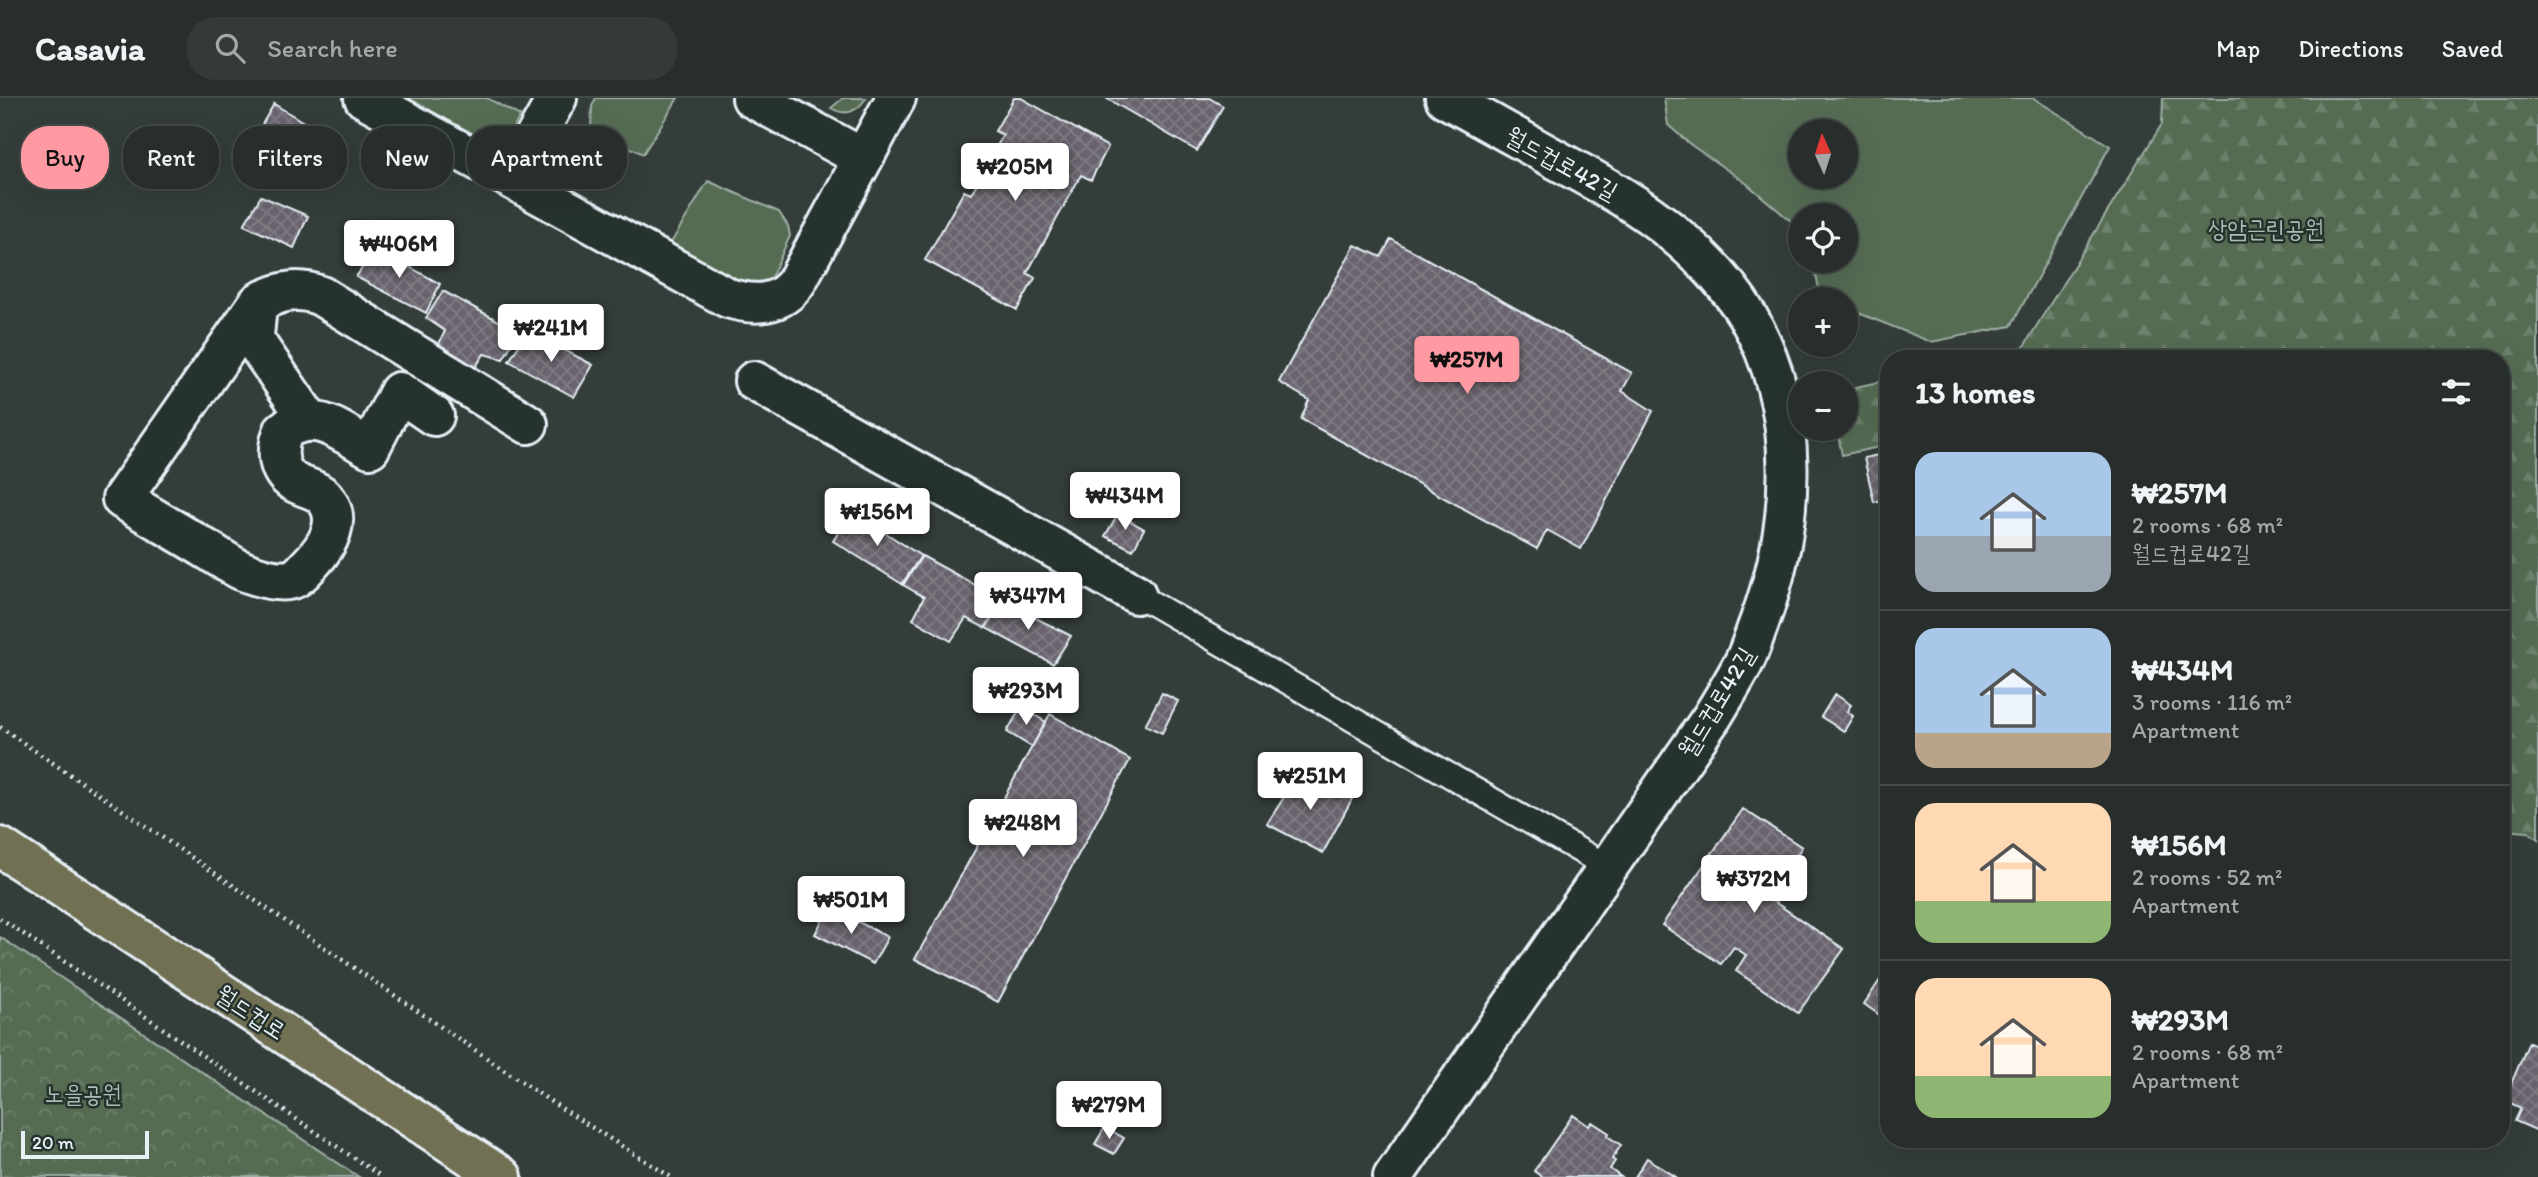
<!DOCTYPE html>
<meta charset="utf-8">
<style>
:root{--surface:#272e2c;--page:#333a38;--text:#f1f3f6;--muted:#a4a8a9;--line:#434a48;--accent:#ff9aa2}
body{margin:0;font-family:Itim,"Poor Story",sans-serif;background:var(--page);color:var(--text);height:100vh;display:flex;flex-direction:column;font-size:26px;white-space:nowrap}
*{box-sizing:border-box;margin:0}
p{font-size:23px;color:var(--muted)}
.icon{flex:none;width:38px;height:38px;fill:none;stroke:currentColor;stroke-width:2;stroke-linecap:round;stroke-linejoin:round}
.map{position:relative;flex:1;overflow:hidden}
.sheet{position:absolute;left:1880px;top:252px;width:630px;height:798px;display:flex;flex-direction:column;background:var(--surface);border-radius:28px;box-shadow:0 7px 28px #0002,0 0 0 2px var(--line)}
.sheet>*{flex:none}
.banner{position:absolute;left:21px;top:28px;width:665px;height:63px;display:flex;gap:14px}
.needle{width:46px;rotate:357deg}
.controls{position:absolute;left:1788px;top:21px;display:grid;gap:14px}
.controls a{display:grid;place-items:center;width:70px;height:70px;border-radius:50%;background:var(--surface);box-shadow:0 7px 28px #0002,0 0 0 2px var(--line);font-size:35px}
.scale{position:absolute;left:21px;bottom:18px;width:128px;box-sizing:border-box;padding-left:7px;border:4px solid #e8f1f8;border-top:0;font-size:19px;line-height:24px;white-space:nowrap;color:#e8f1f8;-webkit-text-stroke:5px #26332d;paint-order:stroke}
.price{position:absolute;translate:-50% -60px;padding:0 16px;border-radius:7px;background:#fff;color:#222;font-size:23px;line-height:46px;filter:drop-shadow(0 2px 4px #0008)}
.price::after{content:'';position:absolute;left:50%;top:42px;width:21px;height:16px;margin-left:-10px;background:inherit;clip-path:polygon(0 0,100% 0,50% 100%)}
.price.active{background:var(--accent);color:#111}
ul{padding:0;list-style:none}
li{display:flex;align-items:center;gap:21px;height:175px;padding:0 35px}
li+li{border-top:2px solid var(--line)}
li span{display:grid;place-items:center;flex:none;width:196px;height:140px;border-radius:21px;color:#555}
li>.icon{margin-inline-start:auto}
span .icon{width:84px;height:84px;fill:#fffc;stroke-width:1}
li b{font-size:30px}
h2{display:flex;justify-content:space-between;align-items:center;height:84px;padding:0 35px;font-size:30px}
.pill{padding:0 24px;border-radius:28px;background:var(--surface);box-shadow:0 7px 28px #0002,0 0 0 2px var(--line);font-size:24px;line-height:63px}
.pill.active{background:var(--accent);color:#111}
header{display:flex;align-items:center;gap:42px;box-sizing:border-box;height:98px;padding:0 35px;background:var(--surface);border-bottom:2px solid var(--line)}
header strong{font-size:33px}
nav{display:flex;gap:38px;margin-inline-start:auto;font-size:24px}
.search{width:490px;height:63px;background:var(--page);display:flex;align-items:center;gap:18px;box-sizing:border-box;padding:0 24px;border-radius:28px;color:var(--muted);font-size:26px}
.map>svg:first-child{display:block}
.grass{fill:#556c52;stroke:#9eaea5;stroke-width:2;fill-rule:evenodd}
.forest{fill:url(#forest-firs);stroke:#9eaea5;stroke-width:2}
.park{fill:url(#park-crowns);stroke:#9eaea5;stroke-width:2}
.building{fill:url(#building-cross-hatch);stroke:#e8f1f8;stroke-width:2}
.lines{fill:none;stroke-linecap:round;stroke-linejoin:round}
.lane-casing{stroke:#e8f1f8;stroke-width:28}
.street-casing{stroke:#e8f1f8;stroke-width:44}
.primary-casing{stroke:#e8f1f8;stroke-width:44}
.path{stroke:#e8f1f8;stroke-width:4.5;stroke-dasharray:2 5;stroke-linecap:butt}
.lane{stroke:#26332d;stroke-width:23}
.street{stroke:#26332d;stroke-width:38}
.primary{stroke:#716f52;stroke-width:38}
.labels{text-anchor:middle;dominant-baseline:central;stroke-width:5;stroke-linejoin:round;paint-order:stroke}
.street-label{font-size:24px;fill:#e8f1f8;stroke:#26332d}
.park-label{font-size:24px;fill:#adbcb6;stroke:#26332d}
</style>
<header>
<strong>Casavia</strong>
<div class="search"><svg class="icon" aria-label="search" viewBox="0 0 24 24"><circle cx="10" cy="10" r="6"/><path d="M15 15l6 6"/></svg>Search here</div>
<nav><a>Map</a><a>Directions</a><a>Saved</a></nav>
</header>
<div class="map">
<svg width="2538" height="1079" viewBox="0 0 2538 1079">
<defs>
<pattern id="forest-firs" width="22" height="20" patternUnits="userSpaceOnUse" patternTransform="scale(1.75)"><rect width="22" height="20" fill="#556c52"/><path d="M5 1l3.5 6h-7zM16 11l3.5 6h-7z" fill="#6d816c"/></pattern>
<pattern id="park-crowns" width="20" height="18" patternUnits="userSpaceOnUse" patternTransform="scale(1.75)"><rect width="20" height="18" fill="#556c52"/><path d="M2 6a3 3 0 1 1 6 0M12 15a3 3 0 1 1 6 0" fill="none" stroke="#6d816c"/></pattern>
<pattern id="building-cross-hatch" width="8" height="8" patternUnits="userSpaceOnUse" patternTransform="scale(1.75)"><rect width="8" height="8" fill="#6a646e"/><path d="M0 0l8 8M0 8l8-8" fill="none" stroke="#7f7b83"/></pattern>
</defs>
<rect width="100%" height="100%" fill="#343d3a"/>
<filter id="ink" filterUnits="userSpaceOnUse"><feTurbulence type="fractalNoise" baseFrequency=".0143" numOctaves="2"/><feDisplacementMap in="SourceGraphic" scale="14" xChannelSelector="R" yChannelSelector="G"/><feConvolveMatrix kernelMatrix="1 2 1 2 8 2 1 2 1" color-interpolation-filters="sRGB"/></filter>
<g filter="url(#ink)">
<path class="grass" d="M405,0H487L520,18L501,52Z
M596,0H678L643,56L591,30L592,8Z
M843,0H866C857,14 846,19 831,10Z
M1664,0H2033L2110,48L2011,228L1931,244L1846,210V201L1821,200L1813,163H1846V117H1801V137L1793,125L1746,85L1691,47L1668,27ZM1846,33V79H1801V33Z
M708,83L779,114L788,128L790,138L770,182L759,187L744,188L669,148Z"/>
<path class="forest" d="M2163,0H2538V741L2528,734L2501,732V261H1988L2021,253L2162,26Z
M1888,282V347L1842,357L1837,331H1846V291Z"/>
<path class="park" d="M0,839L359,1079H0Z"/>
<path class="building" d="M1014,0H1021L1108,49L1091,82L1081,77L1027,175L1035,180L1017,212L925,162L964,93L971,96L1003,37L995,33Z
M1106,0H1209L1223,8L1197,53Z
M274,6L333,42L311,83L250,47Z
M261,98L308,118L294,150L244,127Z
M1391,141L1632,275L1622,293L1653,313L1581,451L1547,432L1537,451L1301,321L1309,302L1279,284L1355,147L1381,159Z
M376,150L440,186L426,215L356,179Z
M443,193L519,234L503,261L484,256L475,270L451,271L436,252L445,233L426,220Z
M528,233L593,267L574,299L509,263Z
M1888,355V401L1874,404L1864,360Z
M852,413L921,458L902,486L833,443Z
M1118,416L1144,431L1133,452L1105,438Z
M922,458L1003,502L985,530L966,520L951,543L913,521L924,499L903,487Z
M1003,503L1071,538L1053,566L986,530Z
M1162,595L1178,603L1162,635L1145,627Z
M1835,596L1851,607L1847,613L1853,618L1844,633L1821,619Z
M1021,609L1046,624L1032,649L1007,634Z
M1050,616L1130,662L998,904L915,861Z
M1301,672L1352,701L1323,755L1267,726Z
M1743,711L1802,749L1767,799L1844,851L1798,915L1736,873L1746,857L1734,849L1721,866L1662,827Z
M829,809L888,839L873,866L815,836Z
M1888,870V923L1864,906Z
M2529,944L2538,948V1033L2515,1023L2521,1010L2504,1002Z
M1573,1017L1589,1028L1592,1024L1609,1035L1607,1038L1621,1047L1612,1061L1615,1063L1610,1071L1621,1079H1542L1534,1073Z
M1105,1029L1124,1040L1114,1056L1095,1046Z
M1647,1060L1676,1079H1635Z"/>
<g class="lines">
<g class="lane-casing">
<path id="lane" d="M1136,496L1608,769"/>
</g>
<g class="street-casing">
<path id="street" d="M364,0L728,200C754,208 781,208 797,183L896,0
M752,0L863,60
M535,39L557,0
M257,207L254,238L256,245L309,322
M754,283L1136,496
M434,318L399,294L370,350C339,334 318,311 284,332C277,348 275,369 291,382C301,390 314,389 324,399C344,421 327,448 311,465C306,470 301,477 295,480C282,487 256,478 243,473C230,467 218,458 206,451C178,434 150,418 122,401L259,204C281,193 298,189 321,198L528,326
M1393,1079L1712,619C1723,601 1734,583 1744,564C1750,552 1754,538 1759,525C1796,426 1802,311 1747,217C1729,187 1700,157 1673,135C1641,108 1603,87 1566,67C1526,45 1486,22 1445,0"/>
</g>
<g class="primary-casing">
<path id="primary" d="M0,749L502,1079"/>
</g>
<path class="path" d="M0,629L550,1003L671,1079
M0,820L382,1079"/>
<use href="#lane" class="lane"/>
<use href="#street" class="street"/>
<use href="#primary" class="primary"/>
</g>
</g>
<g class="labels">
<g class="street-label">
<text transform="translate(1562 65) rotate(29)">월드컵로42길</text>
<text transform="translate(1716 604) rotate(-59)">월드컵로42길</text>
<text transform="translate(251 914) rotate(33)">월드컵로</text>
</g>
<g class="park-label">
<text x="2266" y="130">상암근린공원</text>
<text x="83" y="995">노을공원</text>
</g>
</g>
</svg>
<div class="controls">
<a><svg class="needle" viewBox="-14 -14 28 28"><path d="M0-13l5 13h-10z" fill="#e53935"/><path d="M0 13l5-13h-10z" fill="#a4a8a9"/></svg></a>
<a><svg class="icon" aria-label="locate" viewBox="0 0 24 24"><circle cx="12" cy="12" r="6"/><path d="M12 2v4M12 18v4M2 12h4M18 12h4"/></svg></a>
<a>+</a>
<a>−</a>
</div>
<div class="scale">20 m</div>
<b class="price" style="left:1015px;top:105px">₩205M</b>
<b class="price" style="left:399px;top:182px">₩406M</b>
<b class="price" style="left:551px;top:266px">₩241M</b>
<b class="price active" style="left:1467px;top:298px">₩257M</b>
<b class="price" style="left:1125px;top:434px">₩434M</b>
<b class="price" style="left:877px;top:450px">₩156M</b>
<b class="price" style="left:1028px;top:534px">₩347M</b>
<b class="price" style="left:1026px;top:629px">₩293M</b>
<b class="price" style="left:1310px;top:714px">₩251M</b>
<b class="price" style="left:1023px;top:761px">₩248M</b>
<b class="price" style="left:1754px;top:817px">₩372M</b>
<b class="price" style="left:851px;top:838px">₩501M</b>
<b class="price" style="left:1109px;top:1043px">₩279M</b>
<div class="banner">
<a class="pill active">Buy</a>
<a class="pill">Rent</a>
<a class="pill">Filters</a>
<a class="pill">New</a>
<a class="pill">Apartment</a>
</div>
<section class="sheet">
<h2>13 homes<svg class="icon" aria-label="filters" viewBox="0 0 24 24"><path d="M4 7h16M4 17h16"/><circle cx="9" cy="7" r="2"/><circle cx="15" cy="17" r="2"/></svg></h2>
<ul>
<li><span style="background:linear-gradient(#a9c7e8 60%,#9aa5b1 0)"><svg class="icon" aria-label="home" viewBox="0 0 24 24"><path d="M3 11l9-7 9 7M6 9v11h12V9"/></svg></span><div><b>₩257M</b><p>2 rooms · 68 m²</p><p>월드컵로42길</p></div></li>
<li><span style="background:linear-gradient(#a9c7e8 75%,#b9a48a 0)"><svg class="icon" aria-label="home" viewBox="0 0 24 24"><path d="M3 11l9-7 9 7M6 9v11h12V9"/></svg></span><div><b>₩434M</b><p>3 rooms · 116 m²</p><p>Apartment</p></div></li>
<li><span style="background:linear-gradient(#ffd9b3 70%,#8fb573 0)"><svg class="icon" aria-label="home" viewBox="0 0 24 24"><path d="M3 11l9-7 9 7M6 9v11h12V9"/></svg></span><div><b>₩156M</b><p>2 rooms · 52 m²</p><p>Apartment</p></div></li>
<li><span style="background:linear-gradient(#ffd9b3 70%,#8fb573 0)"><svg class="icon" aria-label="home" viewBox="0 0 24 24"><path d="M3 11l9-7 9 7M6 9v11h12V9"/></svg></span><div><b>₩293M</b><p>2 rooms · 68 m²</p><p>Apartment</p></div></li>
</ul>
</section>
</div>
